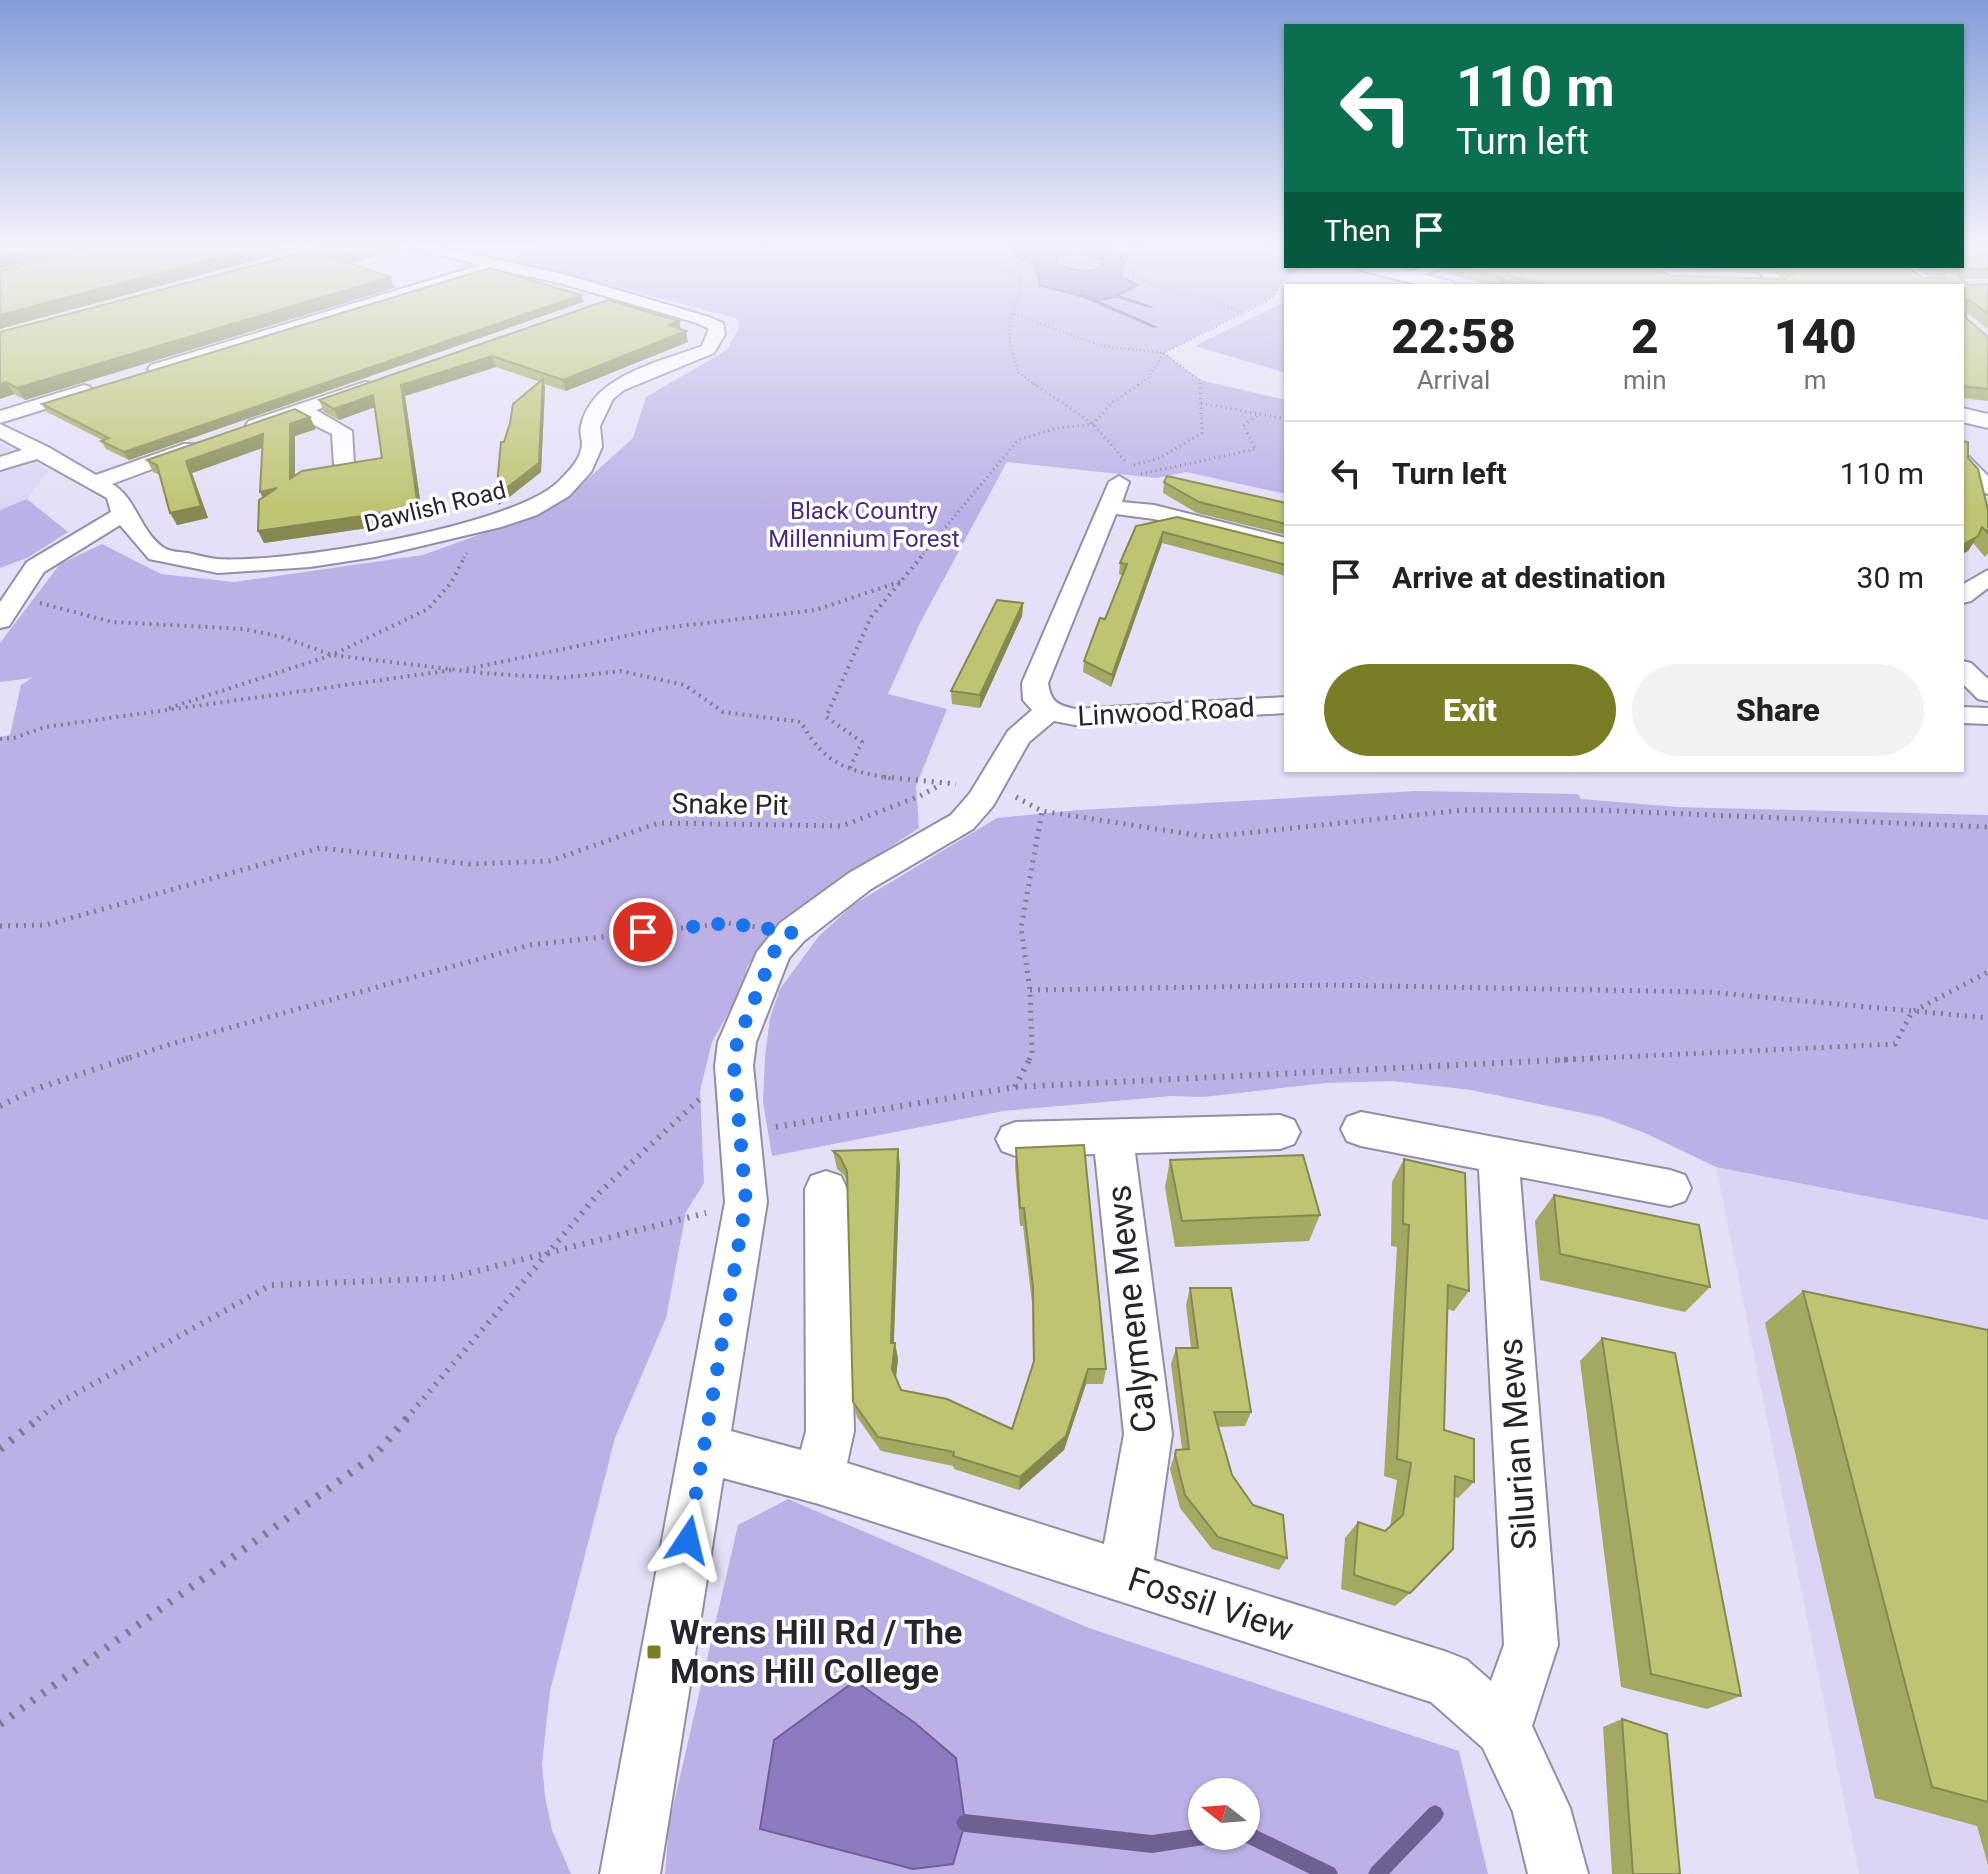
<!DOCTYPE html>
<html lang="en">
<head>
<meta charset="utf-8">
<style>
	:root { --surface:#fff; --page:#f2f2f2; --text:#222; --muted:#767676; --line:#e0e0e0; --accent:#797d26 }
	body { margin:0; font-family:Roboto,sans-serif; background:var(--page); color:var(--text); height:100vh; display:flex; flex-direction:column; font-size:30px; white-space:nowrap }
	* { box-sizing:border-box; margin:0 }
	p { font-size:26px; color:var(--muted) }
	.icon { flex:none; width:44px; height:44px; fill:none; stroke:currentColor; stroke-width:2; stroke-linecap:round; stroke-linejoin:round }
	.map { position:relative; flex:1; overflow:hidden }
	.drawer { position:absolute; left:1284px; top:284px; width:680px; height:488px; display:flex; flex-direction:column; background:var(--surface); border-radius:0px; box-shadow:0 2px 6px #0004 }
	.drawer>* { flex:none }
	.banner { position:absolute; left:1284px; top:24px; width:680px; height:244px; border-radius:0px; box-shadow:0 2px 6px #0004; background:#0b6e4f; color:#fff; overflow:hidden }
	.needle { width:52px; rotate:287deg }
	.controls { position:absolute; left:1188px; top:1778px; display:grid; gap:16px }
	.controls a { display:grid; place-items:center; width:72px; height:72px; border-radius:50%; background:var(--surface); box-shadow:0 2px 6px #0004; font-size:40px }
	.pin { position:absolute; display:grid; place-items:center; width:68px; height:68px; color:#fff; margin:-34px; border:4px solid #fff; border-radius:50%; box-shadow:0 2px 8px #0007 }
	.me { position:absolute; width:88px; margin:-44px; rotate:10deg; stroke-linejoin:round; filter:drop-shadow(0 0 6px #0008) }
	.turn { display:flex; align-items:center; gap:28px; height:168px; padding:0 40px; font-size:36px }
	.turn .icon { width:104px; height:104px; stroke-width:2.5 }
	.turn b { display:block; font-size:56px; line-height:68px }
	.then { display:flex; align-items:center; height:76px; padding:0 40px; background:#0003; gap:16px; font-size:30px }
	.eta { display:flex; justify-content:space-evenly; align-items:center; height:136px; text-align:center }
	.eta b { font-size:48px; font-weight:800; line-height:56px }
	.primary-button { display:flex; gap:16px; margin-top:auto; padding:16px 40px }
	.primary-button a { flex:1; height:92px; border-radius:48px; background:var(--accent); color:#fff; font-size:32px; font-weight:800; line-height:92px; text-align:center }
	.primary-button a+a { background:var(--page); color:var(--text) }
	ul { padding:0; list-style:none }
	li { display:flex; align-items:center; gap:24px; height:104px; padding:0 40px; border-top:2px solid var(--line) }
	li div { flex:1 }
	li b { display:block; font-size:30px }
	li em { font-style:normal }
	.map>svg:first-child { display:block }
</style>
</head>
<body>
<div class="map">
<svg width="1988" height="1874" viewBox="0 0 1988 1874">
	<rect width="100%" height="100%" fill="#e5dff7"/>
	<g fill="#dcd4f4">
		<path d="M0,443L49,470L27,499L0,510Z"/>
		<path d="M1716,1167L1988,1220V1874H1859Z"/>
	</g>
	<g fill="#bdb0e6" fill-rule="evenodd">
		<path d="M537,247H1286V266L1302,268L1281,283L1273,297L1164,353L1200,380L1286,400V494L1186,472L1157,478L1007,462L920,623L888,694L947,709L916,786L919,828L819,894L773,931L747,967L742,989L712,1042L700,1091L704,1183L686,1212L666,1318L615,1438L550,1691L542,1764L545,1796L552,1830L571,1874H0V737L10,735L21,685L32,678L0,682V643L60,564L102,544L161,574L234,582L423,555L536,514L581,485L633,438L646,397L727,350L739,327L736,318L511,260Z"/>
		<path d="M1286,301V373L1195,346Z"/>
		<path d="M27,499L68,532L27,558L0,568V510Z"/>
		<path d="M1417,791L1578,794L1581,799L1677,807L1988,815V1220L1716,1167L1645,1133L1602,1117L1471,1090L1393,1081L1326,1083L1203,1097L1172,1096L1003,1111L772,1156L763,1102L765,1057L770,1018L780,989L819,936L853,905L997,818L1079,810Z"/>
		<path d="M788,1499L1089,1628L1459,1751L1488,1874H665L669,1824L738,1525ZM1202,1792H1246V1836H1202Z"/>
	</g>
	<g fill="#8e7ac0" stroke="#6f6094" stroke-width="2" fill-rule="evenodd">
		<path d="M1011,247H1096L1129,254L1119,271L1122,277L1138,285C1129,288 1124,293 1116,296C1095,306 1061,288 1040,286L1036,264L1016,257ZM1079,253L1103,260L1102,266C1089,275 1068,270 1055,262L1061,255Z"/>
		<path d="M855,1681L915,1723L956,1758L965,1823L953,1864L913,1869L760,1829L774,1740Z"/>
	</g>
	<g fill="none" stroke-linecap="round" stroke-linejoin="round">
		<g fill="#6f6094" fill-rule="evenodd">
			<path d="M1079,294H1083L1158,327L1154,328L1079,296Z"/>
			<path d="M1114,295H1118L1154,307L1150,308L1114,297Z"/>
			<path d="M1435,1805L1441,1808L1444,1814L1441,1820L1389,1874H1368L1371,1868L1429,1808Z"/>
			<path d="M965,1814L1152,1835L1202,1828V1836H1213L1210,1842L1204,1845L1152,1853L965,1832L959,1829L956,1823L959,1817Z"/>
			<path d="M1246,1825L1335,1868L1338,1874H1310L1240,1840L1238,1836H1246Z"/>
		</g>
		<g stroke="#938ea5" stroke-width="4">
			<g id="minor">
				<path d="M275,247H297L314,256L307,260Z"/>
				<path d="M410,247H438L563,274L709,317L723,323L725,334L714,353L624,390L613,399L600,426L602,447L591,472L569,496L537,515L501,527L375,557L310,567L218,573L149,559L120,525L44,572L9,626L0,628V602L27,562L111,512L107,498L37,459L0,470V457L22,450L0,438V424L48,447L96,475L184,444H198L201,448L198,452L112,484C136,497 140,532 164,548C170,552 181,552 188,553C197,555 208,558 217,559C284,564 509,527 557,483C568,472 581,460 582,444C582,438 579,431 581,426C592,375 660,362 702,346L709,329L697,323L560,283L495,269L163,373L157,374L148,369L151,365L480,265Z"/>
				<path d="M1427,266H1438L1440,269L1404,281L1396,276Z"/>
				<path d="M1753,266H1769L1789,286H1772Z"/>
				<path d="M365,382L371,383L374,387L371,391L316,410L352,431L354,464L351,468L344,470L334,464L332,434L298,417L256,431L246,425L249,421Z"/>
				<path d="M84,385L90,387L93,391L90,395L0,423V411Z"/>
				<path d="M1962,455L1969,457L1988,476V494L1981,492L1962,473Z"/>
				<path d="M1119,476L1129,482L1122,502L1154,505L1286,538V552L1154,519L1116,514L1048,683C1051,702 1057,705 1075,709L1286,697V713L1075,725L1054,721L1029,742L993,806L973,829L871,889L804,941L789,958L756,1042L753,1066L767,1202L731,1431L801,1450L806,1431L805,1189L811,1176L826,1171L841,1176L847,1189L854,1431L847,1463L1104,1544L1124,1434L1095,1154L1016,1156L1002,1151L996,1139L1002,1127L1016,1122L1280,1115L1294,1120L1300,1132L1294,1144L1280,1149L1135,1153L1172,1434L1154,1560L1447,1652L1467,1660L1491,1681L1504,1645L1479,1169L1361,1146L1347,1141L1341,1129L1347,1117L1361,1112L1670,1170L1685,1175L1691,1188L1685,1201L1670,1206L1520,1177L1558,1645L1532,1726L1570,1808L1588,1874H1528L1513,1812L1483,1748L1431,1702L819,1504L723,1478L660,1874H600L725,1202L715,1066L718,1042L757,952L780,923L849,873L951,815L970,793L1008,731L1032,710L1023,700L1022,683L1109,482Z"/>
				<path d="M1988,570V588L1971,601L1962,603V585Z"/>
				<path d="M1962,661L1971,663L1988,679V701L1978,699L1962,683Z"/>
				<path d="M1962,707L1988,708V724L1962,723Z"/>
			</g>
		</g>
		<g stroke="#938ea5" stroke-width="4">
			<g id="major">
				<path d="M1357,266H1388L1453,282L1455,286H1423L1360,270Z"/>
				<path d="M1962,408L1988,414V428L1962,422Z"/>
			</g>
		</g>
		<g stroke="#817c8c" stroke-width="2" stroke-dasharray="1 3" stroke-linecap="butt">
			<path d="M972,247L990,263L1021,278C1021,298 1014,304 1010,321C1006,338 1014,356 1018,372L1036,385"/>
			<path d="M1132,247L1142,250V264L1132,274L1155,286L1245,312"/>
			<path d="M1280,247L1286,248"/>
			<path d="M1014,314L1102,346L1164,353L1200,380V385"/>
			<path d="M1138,385L1148,378L1164,353L1256,307L1273,297L1281,283L1314,266"/>
		</g>
		<g stroke="#817c8c" stroke-width="3" stroke-dasharray="1 4" stroke-linecap="butt">
			<path d="M1033,383L1093,424L1127,463"/>
			<path d="M1201,403L1286,419"/>
			<path d="M1134,465L1160,458L1202,433L1200,383"/>
			<path d="M1141,474L1256,449L1243,426L1257,415"/>
			<path d="M464,558L467,553"/>
			<path d="M920,558L1018,440L1057,428L1093,424L1113,402L1141,383"/>
		</g>
		<g stroke="#817c8c" stroke-width="4" stroke-dasharray="2 5" stroke-linecap="butt">
			<path d="M40,603L112,622L244,629L282,637L332,655L483,673L560,678L621,671L685,685L723,712L801,722C825,765 847,771 895,779"/>
			<path d="M467,669L664,628L816,610L902,581"/>
			<path d="M169,708L332,655L428,609L451,583L465,556"/>
			<path d="M0,739L14,738L45,727L453,670"/>
			<path d="M850,768L862,742L826,717L871,617L922,556"/>
		</g>
		<g stroke="#817c8c" stroke-width="5" stroke-dasharray="2 6" stroke-linecap="butt">
			<path d="M884,777L956,784"/>
			<path d="M1016,797L1042,811L1208,837L1464,810H1596L1988,827"/>
			<path d="M0,926L46,925L320,848L469,864L550,861L658,823L842,826L920,796L940,785"/>
			<path d="M1030,990L1328,985L1708,992L1988,1018"/>
			<path d="M122,1060L171,1044L530,945L727,923L757,927"/>
			<path d="M1029,1060L1032,1054L1030,990L1021,928L1042,811"/>
			<path d="M1558,1060L1895,1044L1912,1012L1988,972"/>
		</g>
		<g stroke="#817c8c" stroke-width="6" stroke-dasharray="2 7" stroke-linecap="butt">
			<path d="M1015,1087L1030,1058"/>
			<path d="M0,1106L33,1090L128,1058"/>
			<path d="M776,1127L1015,1087L1598,1058"/>
			<path d="M38,1419L57,1404L271,1285L449,1278L706,1213"/>
			<path d="M406,1419L599,1193L702,1097"/>
		</g>
		<g stroke="#817c8c" stroke-width="8" stroke-dasharray="3 10" stroke-linecap="butt">
			<path d="M0,1449L41,1417"/>
			<path d="M0,1724L374,1456L408,1417"/>
		</g>
		<use href="#minor" fill="#fff" fill-rule="evenodd"/>
		<use href="#major" fill="#fff" fill-rule="evenodd"/>
	</g>
	<g fill="#a3a962">
		<path d="M1988,247V279H1962L1968,285L1988,284V329L1966,312V318L1988,337V401L1962,398V286H1492L1442,272L1444,266H1658L1664,273L1671,276L1784,279L1778,274L1672,271L1667,266H1906L1923,278H1931L1913,266H1962Z"/>
		<path d="M401,249L350,263L394,288L25,400L14,394L0,399V332Z"/>
		<path d="M581,295L583,302L129,460L106,449L101,441L102,440L47,412L42,404Z"/>
		<path d="M608,300L679,321L681,330L688,342L566,391L544,384L545,387L541,472L499,505L504,442L540,382L496,367L405,396L423,520L264,543L258,531L263,498L262,448L192,473L208,518L177,525L160,475L153,472L147,460L316,429L295,436V475L382,458L375,407L339,420L324,412L319,400Z"/>
		<path d="M1962,441L1988,510V553L1985,557L1973,543L1968,551L1962,554Z"/>
		<path d="M1164,482L1286,503V535L1197,513L1163,493Z"/>
		<path d="M1177,517L1286,544V576L1162,543L1111,687L1083,672L1084,661L1105,619L1122,575L1119,574L1120,563Z"/>
		<path d="M1023,603L1022,616L980,708L952,704L951,691Z"/>
		<path d="M1016,1148L1106,1369L1103,1384H1086L1064,1450L1019,1490L954,1469L953,1466L881,1451L857,1417L853,1402L847,1182L844,1175L837,1169L833,1151L898,1149L900,1167L894,1343H895L898,1359L896,1377L901,1390L1012,1429L1033,1365L1032,1303L1023,1226H1020L1015,1166Z"/>
		<path d="M1404,1159L1469,1291L1454,1311L1447,1309L1444,1430L1474,1482L1458,1498L1454,1497L1410,1593L1395,1606L1341,1589L1345,1538L1358,1522L1385,1531L1390,1527L1397,1480L1384,1476L1397,1247L1391,1246L1392,1182Z"/>
		<path d="M1170,1160L1320,1215L1309,1241L1175,1247L1165,1187Z"/>
		<path d="M1554,1195L1710,1287L1685,1312L1540,1280L1535,1221Z"/>
		<path d="M1190,1288L1251,1412L1245,1426L1218,1427L1232,1475L1287,1558L1279,1570L1212,1549L1180,1508L1170,1469L1176,1450L1182,1449L1171,1364L1176,1348H1191L1186,1305Z"/>
		<path d="M1803,1291L1988,1330V1865L1977,1826L1875,1798L1765,1323Z"/>
		<path d="M1602,1338L1741,1696L1707,1709L1621,1687L1580,1361Z"/>
		<path d="M1622,1719L1680,1874H1612L1603,1727Z"/>
	</g>
	<g fill="#858950">
		<path d="M38,247H87L0,269V257Z"/>
		<path d="M258,247H279L282,253L0,329V315Z"/>
		<path d="M364,247H401V249L335,267L331,257Z"/>
		<path d="M1968,269L1962,279L1958,275Z"/>
		<path d="M1507,275L1504,286H1499L1502,278Z"/>
		<path d="M390,277L394,288L25,400L17,388Z"/>
		<path d="M581,295L583,302L129,460L124,452Z"/>
		<path d="M679,321L681,331L668,325Z"/>
		<path d="M686,331L688,342L566,391L563,380Z"/>
		<path d="M492,356L496,367L405,396L423,520L264,543L258,531L418,508L401,385Z"/>
		<path d="M543,379L545,387L541,472L499,505L496,496Z"/>
		<path d="M6,382L14,394L0,399V384Z"/>
		<path d="M373,395L378,406L339,420L334,409Z"/>
		<path d="M310,417L316,429L295,436V492L290,479V424Z"/>
		<path d="M263,434L268,446L192,473L208,518L177,525L170,513L186,461Z"/>
		<path d="M277,488L266,504L260,492Z"/>
		<path d="M1163,532L1162,543L1111,687L1112,675Z"/>
		<path d="M1978,536L1968,551L1962,554V545Z"/>
		<path d="M1023,603L1022,616L980,708V695Z"/>
		<path d="M898,1149L900,1167L893,1359L891,1343Z"/>
		<path d="M895,1343L898,1359L895,1385L892,1369Z"/>
		<path d="M1088,1369L1086,1384L1064,1450L1019,1490L1020,1477Z"/>
	</g>
	<g fill="#bec472" stroke="#858950" stroke-width="2">
		<path d="M0,247H38L0,257Z"/>
		<path d="M92,247H258L0,315V271Z"/>
		<path d="M324,247H364L331,257L390,277L17,388L6,382L0,384V332Z"/>
		<path d="M1962,247H1988V269H1968L1958,275L1968,285L1988,284V314L1970,300H1966V318L1988,337V389L1962,386V286H1551L1507,275L1502,278L1459,266H1658L1664,273L1671,276L1785,279L1794,273L1785,266H1906L1923,278H1946L1945,273L1934,266H1962Z"/>
		<path d="M490,268L581,295L124,452L101,441L109,438L42,404Z"/>
		<path d="M608,300L679,321L668,325L686,331L563,380L492,356L401,385L418,508L258,531L259,500L277,488L260,492L263,434L186,461L201,506L170,513L157,465L147,460L295,409L310,417L290,424V479L302,471L382,458L373,395L334,409L319,400Z"/>
		<path d="M543,379L539,463L496,496L501,442H504L510,423L513,404Z"/>
		<path d="M1962,441L1968,442V458L1978,469L1988,510V533L1982,527L1978,536L1962,545Z"/>
		<path d="M1167,476L1286,503V524L1199,502L1164,482Z"/>
		<path d="M1177,517L1286,544V565L1163,532L1112,675L1084,661L1100,618L1105,619L1127,564L1120,563L1136,526Z"/>
		<path d="M997,600L1023,603L980,695L951,691Z"/>
		<path d="M1084,1145L1106,1369H1088L1066,1436L1020,1477L953,1456L954,1452L878,1437L853,1402L847,1171L840,1157L833,1151L898,1149L891,1343H895L892,1369L901,1390L947,1399L1012,1429L1034,1361L1033,1287L1024,1208H1020L1016,1148Z"/>
		<path d="M1303,1155L1320,1215L1182,1221L1170,1160Z"/>
		<path d="M1404,1159L1465,1173L1469,1291L1448,1285L1444,1430L1474,1439V1482L1455,1476L1453,1549L1410,1593L1354,1575L1358,1522L1385,1531L1403,1515L1411,1463L1397,1459L1409,1225L1403,1224Z"/>
		<path d="M1554,1195L1699,1225L1710,1287L1560,1254Z"/>
		<path d="M1190,1288H1231L1251,1412H1214L1232,1475L1253,1505L1283,1515L1287,1558L1218,1537L1185,1495L1175,1455L1176,1450L1189,1449L1176,1348H1198Z"/>
		<path d="M1803,1291L1988,1330V1802L1932,1787Z"/>
		<path d="M1602,1338L1675,1353L1741,1696L1651,1674Z"/>
		<path d="M1622,1719L1667,1734L1680,1874H1633Z"/>
	</g>
	<linearGradient id="sky" x2="0" y2="1"><stop stop-color="#849dd8"/><stop offset="0.48" stop-color="#f3f1fb"/><stop offset="1" stop-color="#f3f1fb" stop-opacity="0"/></linearGradient>
	<rect width="1988" height="510" fill="url(#sky)"/>
	<g fill="none" stroke-linecap="round" stroke-linejoin="round">
		<path stroke="#1a73e8" stroke-width="14" stroke-dasharray="0 25.2" d="M643,932L727,923L792,932L774,952L737,1042L734,1066L746,1202L688,1540"/>
	</g>
	<rect fill="#797d26" stroke="#fff" stroke-width="3" x="646" y="1644" width="16" height="16" rx="4"/>
	<g text-anchor="middle" stroke-width="7" stroke-linejoin="round" paint-order="stroke">
		<g font-size="24" fill="#27242d" stroke="#fff">
			<text transform="translate(435 507) rotate(-14)" y="8">Dawlish Road</text>
		</g>
		<g font-size="24" fill="#4a2b7f" stroke="#fff">
			<text x="864" y="519">Black Country<tspan x="864" dy="28">Millennium Forest</tspan></text>
		</g>
		<g font-size="28" fill="#27242d" stroke="#fff">
			<text transform="translate(1166 711) rotate(-3)" y="10">Linwood Road</text>
			<text transform="translate(730 804) rotate(1)" y="10">Snake Pit</text>
		</g>
		<g font-size="34" fill="#27242d" stroke="#fff">
			<text transform="translate(1131 1309) rotate(-96)" y="12">Calymene Mews</text>
			<text transform="translate(1517 1444) rotate(-94)" y="12">Silurian Mews</text>
			<text transform="translate(1211 1604) rotate(18)" y="12">Fossil View</text>
		</g>
		<g font-size="34" font-weight="bold" fill="#27242d" stroke="#fff" text-anchor="start">
			<text x="670" y="1644">Wrens Hill Rd / The<tspan x="670" dy="39">Mons Hill College</tspan></text>
		</g>
	</g>
</svg>
<div class="controls">
<a><svg class="needle" viewBox="-14 -14 28 28"><path d="M0-13l5 13h-10z" fill="#e53935"/><path d="M0 13l5-13h-10z" fill="#767676"/></svg></a>
</div>
<div class="pin" style="left:643px;top:932px;background:#d93025"><svg class="icon" aria-label="arrive" viewBox="0 0 24 24"><path d="M6 21V4h12l-3 4 3 4H6"/></svg></div>
<svg class="me" style="left:688px;top:1540px" viewBox="-20 -20 40 40"><path d="M0-17L14 15 0 8-14 15z" fill="#1a73e8" stroke="#fff" stroke-width="4"/></svg>
<div class="banner">
<div class="turn"><svg class="icon" aria-label="left" viewBox="0 0 24 24"><path d="M17 20v-9H6M10 6l-5 5 5 5"/></svg><div><b>110 m</b>Turn left</div></div>
<div class="then">Then<svg class="icon" aria-label="arrive" viewBox="0 0 24 24"><path d="M6 21V4h12l-3 4 3 4H6"/></svg></div>
</div>
<section class="drawer">
<div class="eta">
<div><b>22:58</b><p>Arrival</p></div>
<div><b>2</b><p>min</p></div>
<div><b>140</b><p>m</p></div>
</div>
<ul>
<li><svg class="icon" aria-label="left" viewBox="0 0 24 24"><path d="M17 20v-9H6M10 6l-5 5 5 5"/></svg><div><b>Turn left</b></div><em>110 m</em></li>
<li><svg class="icon" aria-label="arrive" viewBox="0 0 24 24"><path d="M6 21V4h12l-3 4 3 4H6"/></svg><div><b>Arrive at destination</b></div><em>30 m</em></li>
</ul>
<div class="primary-button"><a>Exit</a><a>Share</a></div>
</section>
</div>
</body>
</html>
